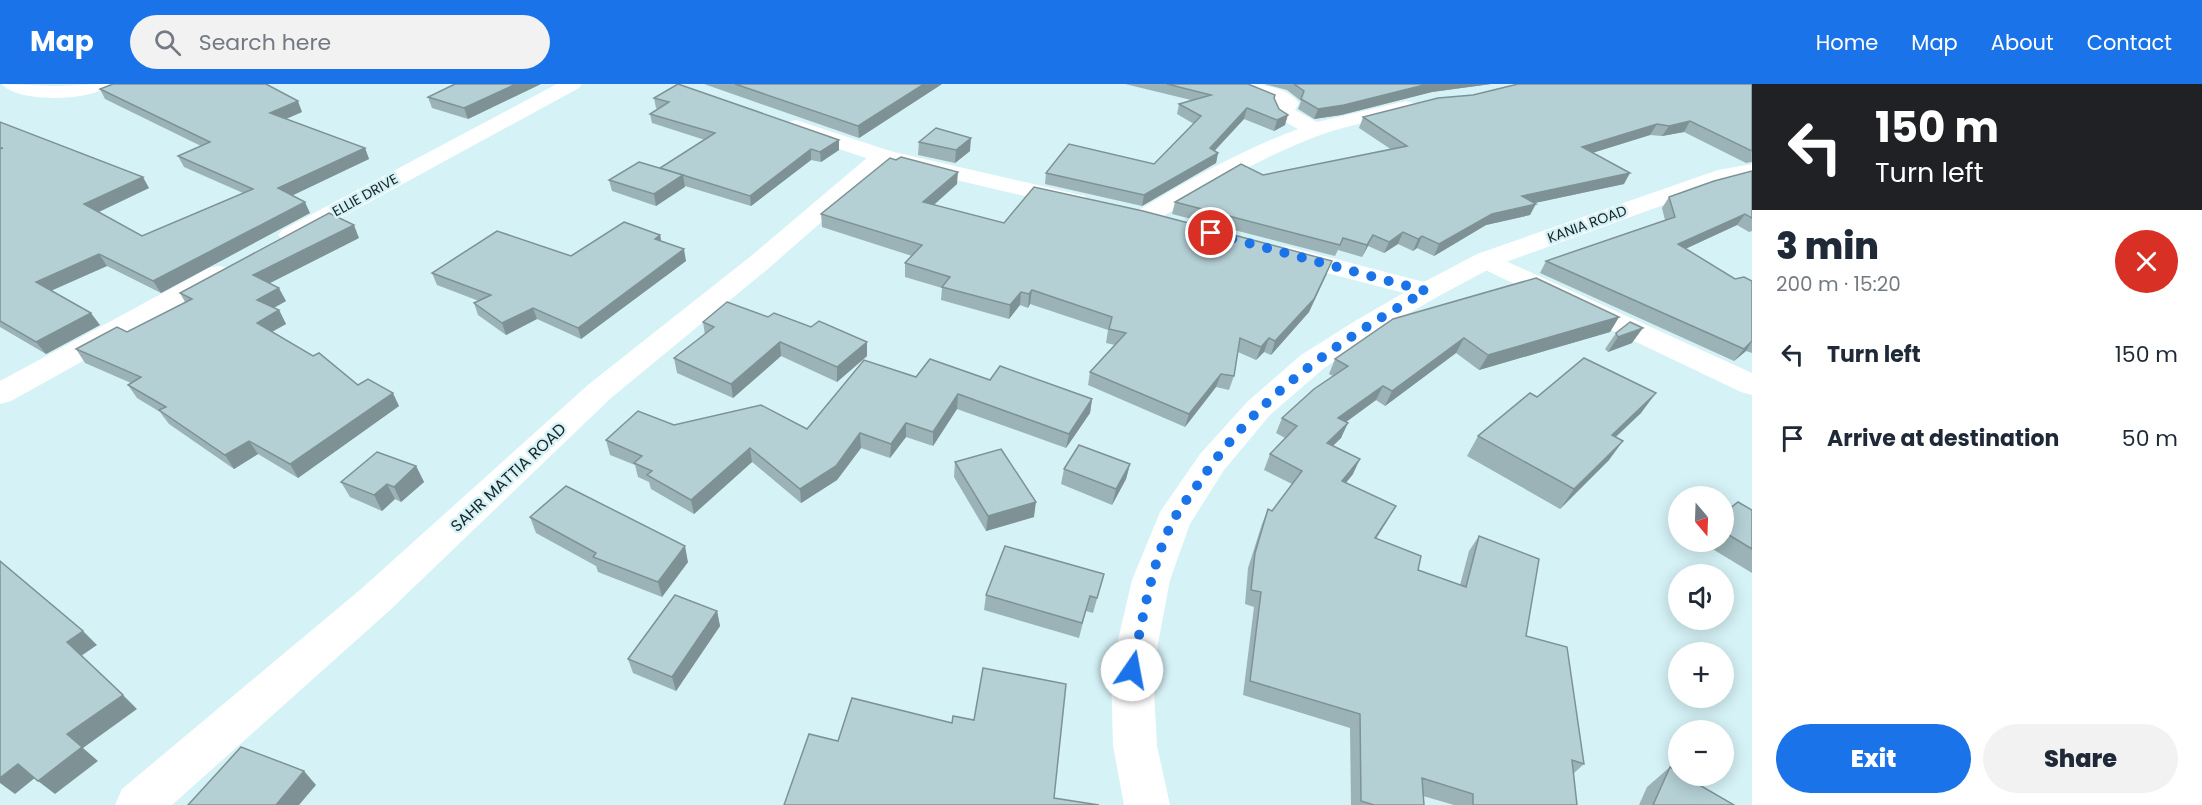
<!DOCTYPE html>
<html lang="en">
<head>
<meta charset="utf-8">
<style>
	:root { --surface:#fff; --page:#f2f2f3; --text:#1f2937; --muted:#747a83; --accent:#1a73e8 }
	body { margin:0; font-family:Poppins,sans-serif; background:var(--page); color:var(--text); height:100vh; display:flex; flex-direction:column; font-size:22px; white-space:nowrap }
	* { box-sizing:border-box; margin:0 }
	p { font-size:20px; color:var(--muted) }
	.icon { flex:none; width:33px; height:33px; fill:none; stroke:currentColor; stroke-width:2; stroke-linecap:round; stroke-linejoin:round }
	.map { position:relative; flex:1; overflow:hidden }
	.panel { display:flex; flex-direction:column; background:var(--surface); width:450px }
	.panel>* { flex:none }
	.hud { background:#202124; color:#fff; overflow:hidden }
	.needle { width:39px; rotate:161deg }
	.fabs { position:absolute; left:1668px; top:402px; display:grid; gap:12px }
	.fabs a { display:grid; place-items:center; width:66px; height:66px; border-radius:50%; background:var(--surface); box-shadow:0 3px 15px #0003; font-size:30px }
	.pin { position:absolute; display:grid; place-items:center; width:51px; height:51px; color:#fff; margin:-26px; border:3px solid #fff; border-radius:50%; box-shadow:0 2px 6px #0007 }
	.me { position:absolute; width:66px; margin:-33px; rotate:12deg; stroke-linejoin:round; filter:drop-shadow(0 0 4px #0008) }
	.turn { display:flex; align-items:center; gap:21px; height:126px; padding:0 24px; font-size:27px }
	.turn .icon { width:78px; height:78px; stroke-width:2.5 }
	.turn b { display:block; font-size:42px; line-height:51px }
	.round { display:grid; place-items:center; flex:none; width:63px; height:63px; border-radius:32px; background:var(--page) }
	.headline { display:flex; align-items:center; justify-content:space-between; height:102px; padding:0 24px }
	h1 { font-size:36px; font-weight:800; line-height:45px }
	.primary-button { display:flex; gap:12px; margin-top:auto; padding:12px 24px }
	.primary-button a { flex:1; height:69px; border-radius:36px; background:var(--accent); color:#fff; font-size:24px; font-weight:800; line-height:69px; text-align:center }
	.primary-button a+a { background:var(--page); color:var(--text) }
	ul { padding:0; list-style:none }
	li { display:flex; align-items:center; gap:18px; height:84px; padding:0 24px }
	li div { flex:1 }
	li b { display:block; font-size:22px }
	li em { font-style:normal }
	header { display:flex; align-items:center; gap:36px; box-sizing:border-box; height:84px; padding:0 30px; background:var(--accent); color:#fff }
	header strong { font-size:28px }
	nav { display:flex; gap:33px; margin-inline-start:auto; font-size:21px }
	.search { width:420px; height:54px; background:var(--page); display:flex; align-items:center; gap:15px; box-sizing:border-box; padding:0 21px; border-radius:33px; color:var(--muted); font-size:22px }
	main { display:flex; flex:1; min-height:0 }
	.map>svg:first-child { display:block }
</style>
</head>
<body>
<header>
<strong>Map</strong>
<div class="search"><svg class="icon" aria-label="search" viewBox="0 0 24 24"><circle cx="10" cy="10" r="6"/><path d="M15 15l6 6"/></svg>Search here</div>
<nav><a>Home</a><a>Map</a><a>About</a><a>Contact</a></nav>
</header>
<main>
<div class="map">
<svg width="1752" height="721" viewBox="0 0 1752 721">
	<rect width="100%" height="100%" fill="#d5f2f7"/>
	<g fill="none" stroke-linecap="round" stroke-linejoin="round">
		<g fill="#fff" fill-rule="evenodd">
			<path d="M2,0L55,2L109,0C96,18 15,19 2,0Z"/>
			<path d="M557,0H582L579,4L300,156L291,159L282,156L278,151L282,146Z"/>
			<path d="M1232,0C1254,0 1285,0 1299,19L1295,26L1317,38L1406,17L1413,19L1417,23L1413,27C1386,34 1359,39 1332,47C1269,68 1212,103 1155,137L1146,139L1137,137L1134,132L1137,127C1189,96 1241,66 1298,45L1278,34L1273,23L1276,20C1265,14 1237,7 1232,0Z"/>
			<path d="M883,65L891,67L894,72L891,77L769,184L611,314L389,527L172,721H115L122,705L361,505L589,300L751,172L875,67Z"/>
			<path d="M1486,168L1752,289V311L1741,308L1477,182L1473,176L1477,170Z"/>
			<path d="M219,182L229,184L232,190L229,196L11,317L0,320V297L209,184Z"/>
			<path d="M1427,199L1437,201L1441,207L1437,213L1375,249L1323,285L1270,331L1224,386L1190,440L1170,496L1153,586L1157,662L1170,721H1124L1113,662L1111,586L1132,496L1160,428L1200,370L1248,317L1301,271L1355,237L1417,201Z"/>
		</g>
		<g fill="#fff" fill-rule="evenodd">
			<path d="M796,36L890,67L1085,112L1088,117L1085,122L1076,124L875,77L788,48L785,43L788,38Z"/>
			<path d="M1752,80V94L1730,97L1495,182L1437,213L1427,215L1277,176L1273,170L1277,164L1286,162L1424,198L1477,170L1718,86Z"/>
		</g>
	</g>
	<g fill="#9bb3b7">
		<path d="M455,0H541L468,35L432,24L428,13Z"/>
		<path d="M704,0H942L859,54Z"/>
		<path d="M1125,0H1248L1274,14L1285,41L1274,47L1244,35L1214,67L1218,69L1216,79L1142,122L1045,100L1046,89L1154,80L1194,40L1177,30L1179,20L1191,16Z"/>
		<path d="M1264,0H1491L1432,8L1341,31L1314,35L1298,25L1301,17L1287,6Z"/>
		<path d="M1752,0V78L1746,79L1684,48L1662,52L1650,51L1592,69L1624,100L1535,119L1530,131L1486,141L1434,172L1417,164L1413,167L1398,160L1384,169L1368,162L1362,173L1338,166L1335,172L1172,130L1175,118L1263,91L1392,66L1359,44L1363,33Z"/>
		<path d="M100,5L302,28L286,35L365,64L369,75L292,111L310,129L161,209L107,182L51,206L100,241L46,270L0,243V38L149,104L99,128L142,152L243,109L184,83L178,72L201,62L105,15Z"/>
		<path d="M654,14L839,66L821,78L811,76L751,122L685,102L656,122L612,107L609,96L660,84L705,56L652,39L650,30L658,25L656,24Z"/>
		<path d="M919,58L970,67L955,79L918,71Z"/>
		<path d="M1752,87V147L1749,148L1737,141L1685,165L1735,195L1752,197V269L1746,267L1734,277L1540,189L1546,177L1665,136L1662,124L1669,113Z"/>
		<path d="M957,100L934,121L1004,139L1327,190L1309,228L1271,271L1264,268L1256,276L1238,268L1234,292L1229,306L1216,303L1185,343L1088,301L1090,288L1115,261L1106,259L1108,246L1030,220L1028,224L1020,221L1009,235L941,216L942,204L905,193V179L912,172L822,143L821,130Z"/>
		<path d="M660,151L661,157L686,177L581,255L537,235L506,251L478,231L474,219L479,217L437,201L432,189L571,172Z"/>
		<path d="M359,154L270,199L286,217L274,224L279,226L286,240L272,248L358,301L399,322L298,394L258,370L234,385L169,340L160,328L137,314L128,301L131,299L85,279L76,265L127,248L185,218L180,209Z"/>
		<path d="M768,233L811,243L867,258V272L837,298L781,272L733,314L677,289L674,274L705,251L703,238Z"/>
		<path d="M1619,233L1610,248L1479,286L1456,269L1385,322L1376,316L1346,338L1341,354L1333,362L1353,390L1346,399L1387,437L1376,455L1418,486L1460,501L1469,467L1479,452L1526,552L1584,680L1573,690L1577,721H1454L1423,712L1424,721H1351L1350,644L1243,611L1254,523L1245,520L1248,484L1262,440L1268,425L1272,427L1292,400L1264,386L1270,370L1285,354L1276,349L1282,334L1333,292L1329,290L1335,275L1393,235Z"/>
		<path d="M1616,249L1632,259L1608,268L1605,265Z"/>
		<path d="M916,293L990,296L1092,315L1090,329L1066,364L957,325L933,362L906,353L890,374L861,364L837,396L801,419L752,378L694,430L651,405L649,398L638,393L635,381L610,371L606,356L674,341L807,345Z"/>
		<path d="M1537,313L1641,329L1616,353L1609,376L1560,425L1467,372L1478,352Z"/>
		<path d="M955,378L1034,433L986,447L954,393Z"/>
		<path d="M1130,380L1126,395L1112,421L1061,400L1064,385Z"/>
		<path d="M416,382L424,398L401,418L395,415L382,427L350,413L341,398Z"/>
		<path d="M1752,426V489L1701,458H1724V429Z"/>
		<path d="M530,433L688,478L662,513L598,488L596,482L536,449Z"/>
		<path d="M1104,490L1093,529L1086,527L1079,554L984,526L986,511Z"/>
		<path d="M717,527L720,542L676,607L633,589L628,575Z"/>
		<path d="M1670,683L1734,721H1639L1647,703Z"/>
	</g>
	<g fill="#7e9295">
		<path d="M516,0H541L468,35L464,24Z"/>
		<path d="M924,0H942L859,54L858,42Z"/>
		<path d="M1428,0H1491L1432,8L1341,31L1314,35L1318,25Z"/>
		<path d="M298,17L302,28L274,40L270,29Z"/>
		<path d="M1247,24L1244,35L1207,75L1210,64Z"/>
		<path d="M1288,31L1285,41L1274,47L1277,36Z"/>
		<path d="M1690,37L1684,48L1662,52L1669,42Z"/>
		<path d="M1657,40L1650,51L1576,74L1582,63Z"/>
		<path d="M971,54L970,67L955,79L956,66Z"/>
		<path d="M839,56V66L821,78L820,68Z"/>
		<path d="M365,64L369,75L283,116L278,104Z"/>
		<path d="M811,65V76L751,122L750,112Z"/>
		<path d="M1218,69L1216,79L1142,122L1144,111Z"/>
		<path d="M958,88L957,100L922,131L923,118Z"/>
		<path d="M1630,89L1624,100L1516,123L1522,112Z"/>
		<path d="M683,91L685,103L656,122L654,110Z"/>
		<path d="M143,93L149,104L92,131L84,120Z"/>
		<path d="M305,118L310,129L161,209L153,197Z"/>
		<path d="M1536,120L1530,131L1486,141L1434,172L1439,160L1492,130Z"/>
		<path d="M1745,130L1737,141L1670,172L1678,160Z"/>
		<path d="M354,141L359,154L260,204L253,191Z"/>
		<path d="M1403,148L1398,160L1384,169L1389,158Z"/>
		<path d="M660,151L662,162L655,155Z"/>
		<path d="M1373,151L1368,162L1362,173L1367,161Z"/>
		<path d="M1422,152L1417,164L1413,167L1418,155Z"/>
		<path d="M684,165L686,177L581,255L578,244Z"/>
		<path d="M99,170L107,182L44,210L36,198Z"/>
		<path d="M1332,177L1309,228L1271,271L1275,257Z"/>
		<path d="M279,204L286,217L264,229L257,216Z"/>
		<path d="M1032,206L1030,220L1028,224L1029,210Z"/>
		<path d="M1021,208L1020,221L1009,235L1010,221Z"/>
		<path d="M533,224L537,235L506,251L502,239Z"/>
		<path d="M279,226L286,240L264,252L257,239Z"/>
		<path d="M91,229L100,241L46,270L36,258Z"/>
		<path d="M1619,233L1610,248L1479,286L1488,271Z"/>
		<path d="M1643,244L1632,259L1608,268L1618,253Z"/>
		<path d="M1269,254L1264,268L1256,276L1261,263Z"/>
		<path d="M1464,254L1456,269L1385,322L1392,307Z"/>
		<path d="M1752,257L1746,267L1734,277L1744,265Z"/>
		<path d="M780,258L781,272L733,314L731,300Z"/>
		<path d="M867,258V272L837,298V283Z"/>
		<path d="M1221,290L1216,303L1185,343L1189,330Z"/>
		<path d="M1383,302L1376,316L1331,349L1338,334Z"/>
		<path d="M393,309L399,322L298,394L290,380Z"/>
		<path d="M1656,309L1641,329L1597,370L1612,351Z"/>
		<path d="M958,310L957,325L933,362V348Z"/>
		<path d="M1092,315L1090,329L1066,364L1069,350Z"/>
		<path d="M906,339V353L890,374L891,360Z"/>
		<path d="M1348,339L1341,354L1320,374L1327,359Z"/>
		<path d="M860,349L861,364L837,396L801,419L800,405Z"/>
		<path d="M249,357L258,370L234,385L225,371Z"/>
		<path d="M1623,357L1609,376L1560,425L1574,405Z"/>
		<path d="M750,364L752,378L694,430L691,416Z"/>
		<path d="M1360,375L1353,390L1335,412L1342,397Z"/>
		<path d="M1130,380L1126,395L1112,421L1116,405Z"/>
		<path d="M416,382L424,398L401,418L394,403Z"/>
		<path d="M387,400L395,415L382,427L374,411Z"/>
		<path d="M1036,418L1034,433L986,447L988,432Z"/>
		<path d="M1396,422L1387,437L1366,469L1375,454Z"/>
		<path d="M685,462L688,478L662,513L658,498Z"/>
		<path d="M717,527L720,542L676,607L672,593Z"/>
		<path d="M83,547L97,561L81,572L67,558Z"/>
		<path d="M123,611L137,625L83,664L98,677L55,710L38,697L67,650Z"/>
		<path d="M18,680L36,693L15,710L0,699V694Z"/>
		<path d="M304,687L316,701L299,721H276Z"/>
	</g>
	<g fill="#b4d0d5" stroke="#7e9295" stroke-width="1.5">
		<path d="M113,0H266L298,17L270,29L365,64L278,104L305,118L153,197L99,170L36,198L91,229L36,258L0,237V65L3,64H0V38L143,93L84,120L142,152L253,105L178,72L210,58L100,5Z"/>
		<path d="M455,0H516L464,24L428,13Z"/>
		<path d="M678,0L839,56L820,68L811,65L750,112L660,84L715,49L650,30L669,18L654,14Z"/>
		<path d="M735,0H924L858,42Z"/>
		<path d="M1167,0H1248L1275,11L1274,14L1279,25L1288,31L1277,36L1247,24L1210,64L1218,69L1144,111L1046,89L1069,60L1154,80L1201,32L1179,20L1211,11Z"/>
		<path d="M1294,0H1428L1344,21L1318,25L1301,15L1304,7Z"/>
		<path d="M1518,0H1752V67L1690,37L1669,42L1657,40L1582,63L1630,89L1522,112L1536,120L1492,130L1439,160L1422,152L1418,155L1403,148L1389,158L1373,151L1367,161L1343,154L1340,161L1175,118L1241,80L1263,91L1407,62L1363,33L1438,14L1473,11Z"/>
		<path d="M936,44L971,54L956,66L919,58Z"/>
		<path d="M901,73L958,88L923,118L1004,139L1034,103L1143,127L1332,177L1314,215L1275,257L1269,254L1261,263L1240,254L1234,292L1221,290L1189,330L1090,288L1126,249L1109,245L1112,233L1032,206L1029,210L1021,208L1010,221L942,203L950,193L905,179L922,161L821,130L890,74L896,76Z"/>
		<path d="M639,78L683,91L654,110L609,96Z"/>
		<path d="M1752,87V134L1745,130L1678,160L1735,195L1744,193L1752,197V257L1744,265L1546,177L1675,133L1669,113L1714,97Z"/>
		<path d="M329,129L354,141L253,191L279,204L257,216L279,226L257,239L313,272L319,269L358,301L368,295L393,309L290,380L249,357L225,371L159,326L166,323L128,301L141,293L76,265L117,243L127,248L192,215L180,209Z"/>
		<path d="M624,138L660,151L655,155L684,165L578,244L533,224L502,239L474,219L491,211L432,189L497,147L571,172Z"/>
		<path d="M1536,194L1619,233L1488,271L1464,254L1392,307L1383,302L1338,334L1348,339L1327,359L1360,375L1342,397L1396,422L1375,454L1421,472L1418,486L1466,503L1479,452L1539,475L1526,552L1567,563L1584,680L1572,676L1577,721H1473V710L1422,694L1424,721H1374L1361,717L1360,630L1250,597L1261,508L1251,506L1255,469L1268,425L1272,427L1302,387L1270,370L1297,342L1282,334L1314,305L1348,282L1335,275L1393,235Z"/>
		<path d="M727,218L768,233L774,229L811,243L819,237L867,258L837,283L780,258L731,300L674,274L714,243L703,238Z"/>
		<path d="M1630,238L1643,244L1618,253L1616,249Z"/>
		<path d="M1584,274L1656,309L1612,351L1623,357L1574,405L1478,352L1530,309L1537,313Z"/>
		<path d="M930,275L990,296L1000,282L1092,315L1069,350L958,310L933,348L906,339L891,360L860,349L836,382L800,405L750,364L691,416L647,391L652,387L634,379L642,372L606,356L638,327L674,341L761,321L807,345L864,276L916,293Z"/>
		<path d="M1079,361L1130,380L1116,405L1064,385Z"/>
		<path d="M1001,365L1036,418L988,432L955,378Z"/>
		<path d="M377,368L416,382L394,403L387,400L374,411L341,398Z"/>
		<path d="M566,402L685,462L658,498L593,473L596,469L530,433Z"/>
		<path d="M1738,418L1752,426V465L1724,448V429Z"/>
		<path d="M1005,462L1104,490L1097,514L1090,512L1082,539L986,511Z"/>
		<path d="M0,477L83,547L67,558L123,611L67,650L82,663L38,697L18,680L0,694Z"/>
		<path d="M675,511L717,527L672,593L628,575Z"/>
		<path d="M983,584L1066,600L1054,714L1099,721H784L809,650L838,657L852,614L952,639L953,632L974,636Z"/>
		<path d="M241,663L304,687L276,721H188Z"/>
		<path d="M1670,683L1678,688V692H1684L1734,721H1653Z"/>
	</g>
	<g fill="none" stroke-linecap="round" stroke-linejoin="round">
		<path stroke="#1a73e8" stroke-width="10" stroke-dasharray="0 18" d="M1132,586C1142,539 1151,479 1173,437C1179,425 1188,414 1196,403C1257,311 1333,261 1426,207L1211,149"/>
	</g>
	<g text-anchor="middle" stroke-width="5" stroke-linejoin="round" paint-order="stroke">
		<g font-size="14" fill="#192426" stroke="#d5f2f7">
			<text transform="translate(365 111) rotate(-29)" y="5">ELLIE DRIVE</text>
			<text transform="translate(1587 140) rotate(-20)" y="5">KANIA ROAD</text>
		</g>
		<g font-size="16" fill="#192426" stroke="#d5f2f7">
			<text transform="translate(508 393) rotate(-43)" y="6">SAHR MATTIA ROAD</text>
		</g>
	</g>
</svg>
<div class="fabs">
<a><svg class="needle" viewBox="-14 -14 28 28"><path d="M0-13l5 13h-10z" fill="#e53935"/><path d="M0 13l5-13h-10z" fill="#747a83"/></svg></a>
<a><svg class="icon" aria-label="sound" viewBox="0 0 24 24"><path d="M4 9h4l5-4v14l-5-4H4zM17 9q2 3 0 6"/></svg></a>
<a>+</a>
<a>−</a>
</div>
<div class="pin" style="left:1211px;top:149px;background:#d93025"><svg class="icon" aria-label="arrive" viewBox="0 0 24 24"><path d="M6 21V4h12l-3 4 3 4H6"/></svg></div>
<svg class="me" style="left:1132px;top:586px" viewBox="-20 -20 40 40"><circle r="19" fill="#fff"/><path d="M0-13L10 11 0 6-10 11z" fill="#1a73e8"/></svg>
</div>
<section class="panel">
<div class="hud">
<div class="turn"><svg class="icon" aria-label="left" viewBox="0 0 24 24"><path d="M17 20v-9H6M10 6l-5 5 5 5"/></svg><div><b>150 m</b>Turn left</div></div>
</div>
<div class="headline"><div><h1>3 min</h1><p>200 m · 15:20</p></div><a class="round" style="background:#d93025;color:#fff"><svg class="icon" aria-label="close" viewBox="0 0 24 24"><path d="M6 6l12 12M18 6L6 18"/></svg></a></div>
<ul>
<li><svg class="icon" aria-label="left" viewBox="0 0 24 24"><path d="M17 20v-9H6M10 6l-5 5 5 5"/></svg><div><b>Turn left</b></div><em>150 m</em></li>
<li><svg class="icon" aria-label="arrive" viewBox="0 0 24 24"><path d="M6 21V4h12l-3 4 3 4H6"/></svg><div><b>Arrive at destination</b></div><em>50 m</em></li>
</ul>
<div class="primary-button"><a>Exit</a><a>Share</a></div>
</section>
</main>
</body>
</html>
